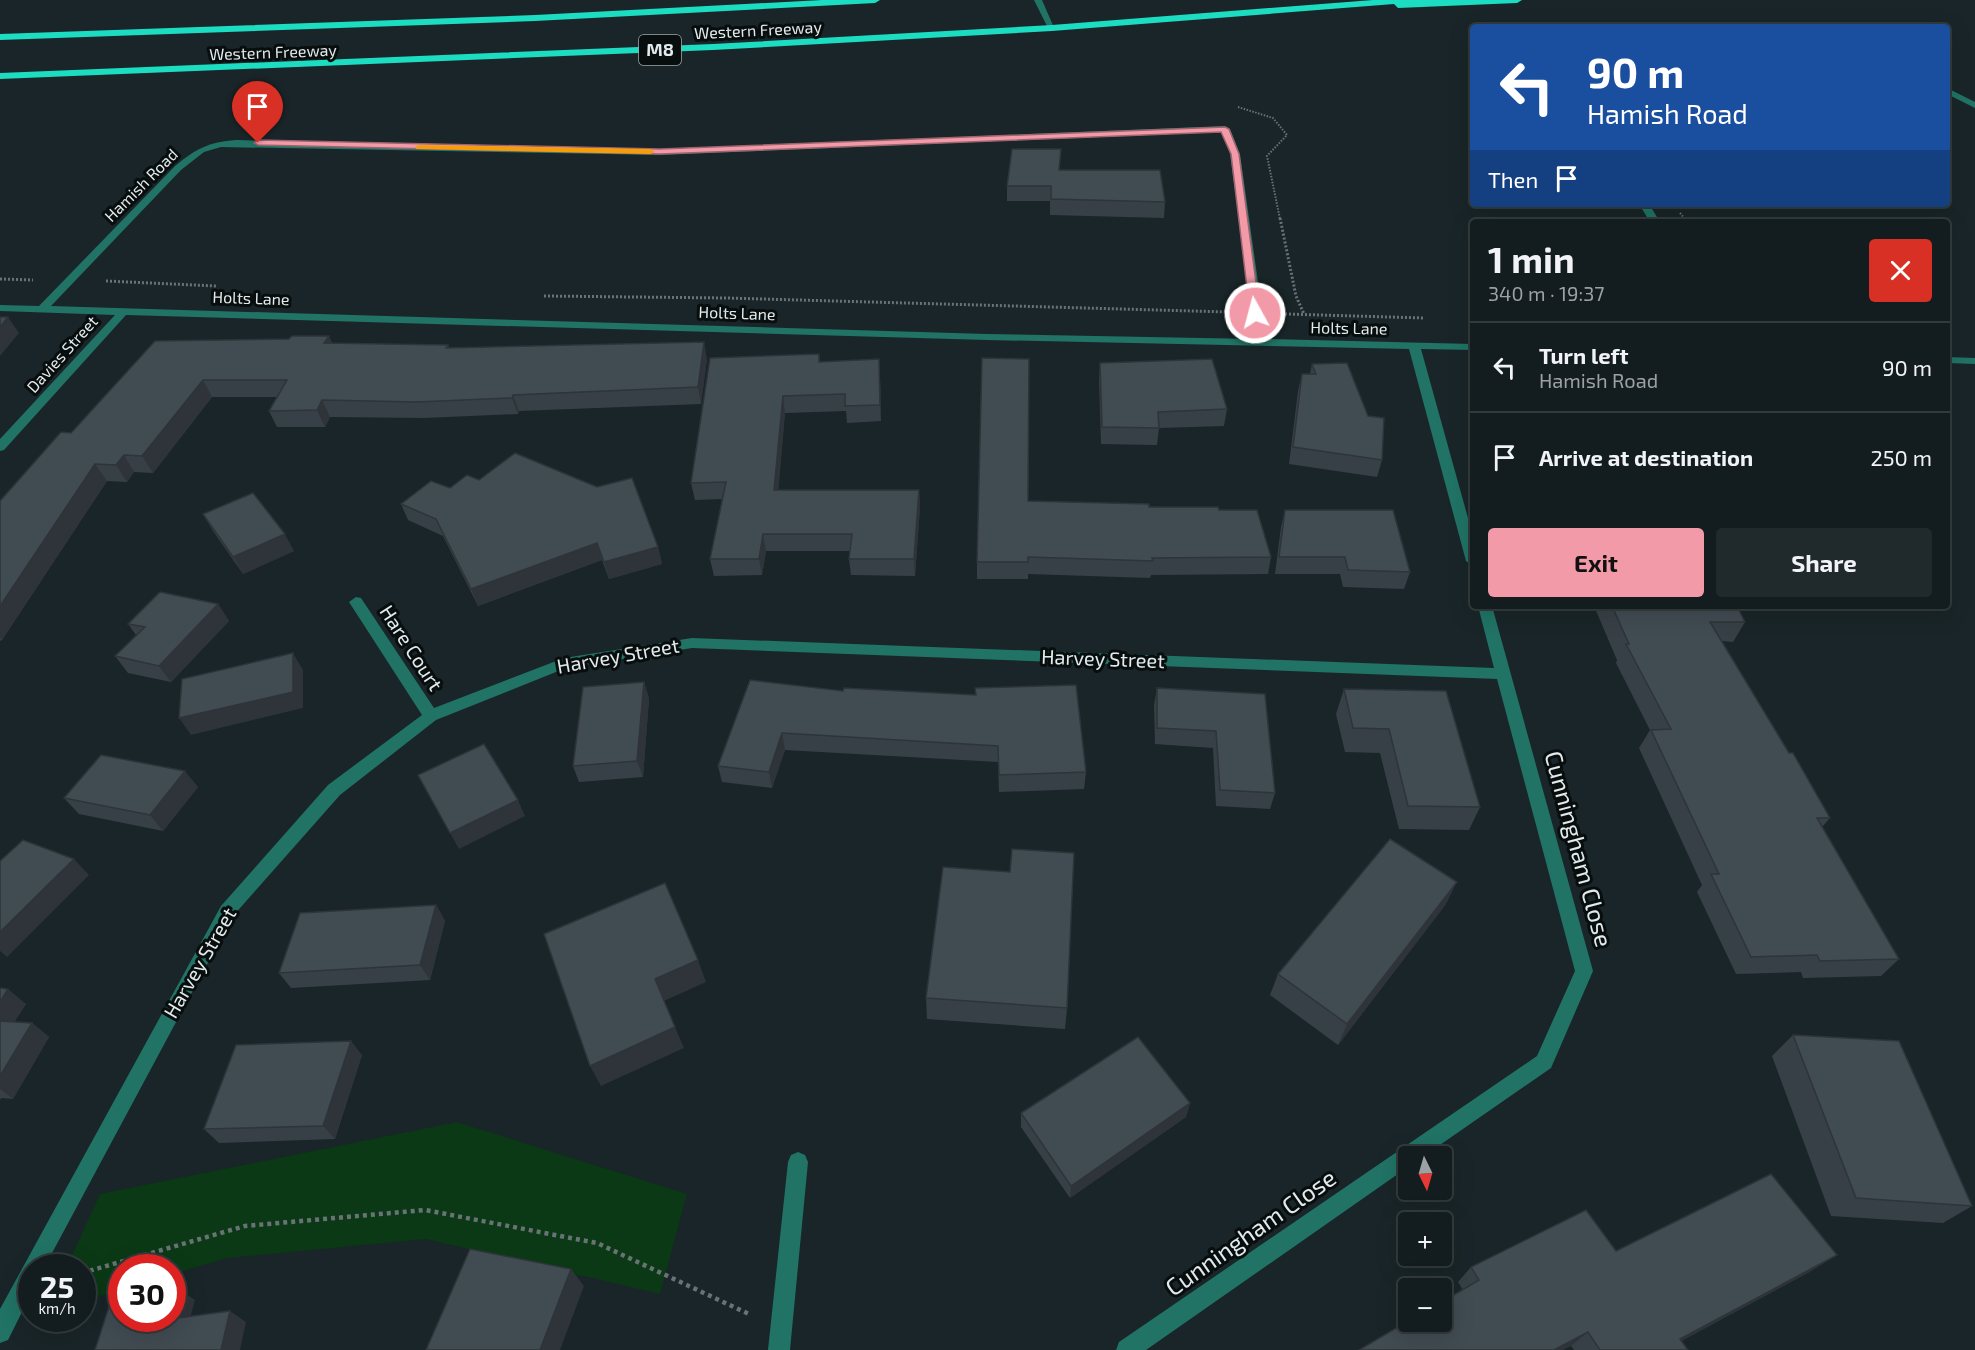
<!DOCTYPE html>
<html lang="en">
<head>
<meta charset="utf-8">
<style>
	:root { --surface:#131c1e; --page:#20292b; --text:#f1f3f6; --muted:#9da1a4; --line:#323a3c; --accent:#f39aa9 }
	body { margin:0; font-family:"Exo 2",sans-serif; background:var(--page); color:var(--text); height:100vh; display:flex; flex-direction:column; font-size:22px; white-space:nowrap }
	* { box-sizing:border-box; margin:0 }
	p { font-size:20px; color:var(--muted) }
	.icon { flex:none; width:33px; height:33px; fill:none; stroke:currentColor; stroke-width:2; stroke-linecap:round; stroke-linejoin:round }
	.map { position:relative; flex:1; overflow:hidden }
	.details { position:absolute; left:1470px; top:219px; width:480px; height:390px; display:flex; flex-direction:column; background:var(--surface); border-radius:6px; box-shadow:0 6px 24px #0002,0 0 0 2px var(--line) }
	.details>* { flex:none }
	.banner { position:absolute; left:1470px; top:24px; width:480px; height:183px; border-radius:6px; box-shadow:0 6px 24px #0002,0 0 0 2px var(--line); background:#1a4fa0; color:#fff; overflow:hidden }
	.needle { width:39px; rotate:175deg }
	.fabs { position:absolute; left:1398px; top:1146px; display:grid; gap:12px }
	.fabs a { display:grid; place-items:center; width:54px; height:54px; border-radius:6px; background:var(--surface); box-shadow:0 6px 24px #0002,0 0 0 2px var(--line); font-size:30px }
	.speed { position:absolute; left:18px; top:1254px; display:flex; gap:12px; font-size:30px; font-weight:700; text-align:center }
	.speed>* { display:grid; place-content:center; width:78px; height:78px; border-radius:50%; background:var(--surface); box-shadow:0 6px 24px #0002,0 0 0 2px var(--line); line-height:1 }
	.speed small { font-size:15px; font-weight:400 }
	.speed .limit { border:9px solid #d22; background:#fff; color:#111 }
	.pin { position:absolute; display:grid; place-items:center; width:51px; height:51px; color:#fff; margin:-62px -26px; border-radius:50% 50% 50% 0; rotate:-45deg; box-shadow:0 0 6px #0007 }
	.pin .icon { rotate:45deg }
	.me { position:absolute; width:66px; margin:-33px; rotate:353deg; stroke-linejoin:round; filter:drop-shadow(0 0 4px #0008) }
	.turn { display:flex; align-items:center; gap:21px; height:126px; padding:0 18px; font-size:27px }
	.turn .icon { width:78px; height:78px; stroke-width:2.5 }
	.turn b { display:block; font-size:42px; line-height:51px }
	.then { display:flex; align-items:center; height:57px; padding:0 18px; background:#0003; gap:12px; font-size:22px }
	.round { display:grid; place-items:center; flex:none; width:63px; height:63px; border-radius:6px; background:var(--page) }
	.overview { display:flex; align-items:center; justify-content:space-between; height:102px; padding:0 18px }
	h1 { font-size:36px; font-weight:700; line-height:45px }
	.action { display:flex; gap:12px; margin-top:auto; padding:12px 18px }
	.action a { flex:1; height:69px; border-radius:6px; background:var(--accent); color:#111; font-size:24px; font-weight:700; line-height:69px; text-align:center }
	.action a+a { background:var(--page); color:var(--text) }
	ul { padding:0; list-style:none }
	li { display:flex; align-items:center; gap:18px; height:90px; padding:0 18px; border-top:2px solid var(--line) }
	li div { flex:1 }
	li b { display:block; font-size:22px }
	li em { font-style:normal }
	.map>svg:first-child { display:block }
</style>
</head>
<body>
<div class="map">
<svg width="1975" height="1350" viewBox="0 0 1975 1350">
	<rect width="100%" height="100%" fill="#192528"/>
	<path fill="#0b3915" d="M457,1122L687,1194L660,1294L426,1239L227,1258L173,1274L172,1268H122L121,1290L83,1301L82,1268H66L100,1194Z"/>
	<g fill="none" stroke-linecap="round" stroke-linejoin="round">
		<g stroke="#697376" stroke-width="2" stroke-dasharray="1.5 1.5" stroke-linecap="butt">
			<path d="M1238,107L1273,118L1287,135L1267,156L1280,219"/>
			<path d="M1680,213L1685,219"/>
		</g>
		<g stroke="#697376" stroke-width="3" stroke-dasharray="2 2" stroke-linecap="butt">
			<path d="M1280,218L1296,296L1304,314"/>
			<path d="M1684,218L1687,222"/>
			<path d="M0,279L33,280"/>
			<path d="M106,281L216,286"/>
			<path d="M544,296L726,298L1229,312"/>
			<path d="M1285,314L1424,318"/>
		</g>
		<path stroke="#697376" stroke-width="4.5" stroke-dasharray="4 4" stroke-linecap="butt" d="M82,1273L245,1226L425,1210L597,1243L751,1315"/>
		<g fill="#207365" fill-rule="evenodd">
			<path d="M1034,0H1042L1055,30H1049Z"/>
			<path d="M1947,88L1975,102V108L1947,94Z"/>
			<path d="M1225,126L1230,129L1240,154L1266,339L1473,344V350L1421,349L1473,536V566L1466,561L1409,349L987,340L126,315L4,450L0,451V439L115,315L0,311V305L39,306L175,166C196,149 208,142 236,140L660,149ZM1222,132L1230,154L1255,339L987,334L51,306L181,170L204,152L221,147L660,155Z"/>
			<path d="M1639,204H1649L1660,222H1650Z"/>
			<path d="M1947,357L1975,358V364L1947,363Z"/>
			<path d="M356,597L361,598L434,708L564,658L692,638L1494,668L1478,606H1492L1593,971L1551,1068L1424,1156H1408V1167L1146,1350H1116L1119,1342L1537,1056L1575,971L1497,679L692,648L566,668L436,720L340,795L233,916L44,1268H32V1292L8,1340L0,1343V1309L221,906L328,785L422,715L349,602Z"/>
			<path d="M798,1152L805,1155L808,1162L790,1350H768L788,1162L791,1155Z"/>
		</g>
		<g fill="#1cddc1" fill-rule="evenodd">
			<path d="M822,0H880L875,3L535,21L0,40V34L535,15Z"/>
			<path d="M1373,0H1522L1517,3L1398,8L1394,4L1052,31L713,50L0,79V73L713,44L1052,25Z"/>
		</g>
	</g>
	<g fill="#384047">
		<path d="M1060,170L1165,202L1164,218L1050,215V201H1007V186Z"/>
		<path d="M329,336L332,343L448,345L449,348L707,359L701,404L519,411L518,414L424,418L330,417L325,427H277L269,411L277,397H212L153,473L134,472L127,482L107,481L2,640L0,641V501L71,433L289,339Z"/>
		<path d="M819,354L820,362L880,376L881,421L847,423L846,411L785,413L778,490H919L920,507L915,576L851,575L849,559L850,551H766L762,575L714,576L710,559L722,499L695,500L691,483Z"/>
		<path d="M1100,363L1227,409L1224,426L1159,428L1157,445L1101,444L1099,380Z"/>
		<path d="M1312,364L1382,460L1377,477L1289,464L1298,391L1302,374H1310Z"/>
		<path d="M479,480L658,547L662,564L609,579L602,560L478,606L443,536L408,520L401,504Z"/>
		<path d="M1028,501L1219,510L1271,557L1268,574L1151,575L1150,578L1028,574V579H977V562Z"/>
		<path d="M1285,510L1410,572L1404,589L1343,587L1340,574H1275L1281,527Z"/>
		<path d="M203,514L294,551L243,574L213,531Z"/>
		<path d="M218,604L229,621L171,682L128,673L115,656L136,635L128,624Z"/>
		<path d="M1594,606H1737L1745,622L1733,642L1722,641L1789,753L1830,818L1822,827L1899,959L1881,976L1803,978L1801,972L1736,974L1697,892L1702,885L1639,748L1650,730L1616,663L1617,660Z"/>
		<path d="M644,682L649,699L643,777L579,782L573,766Z"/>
		<path d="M1157,688L1265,694L1275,793L1270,809L1216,806L1213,748L1155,744L1154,705Z"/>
		<path d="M1344,689L1480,807L1469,830L1399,829L1380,753L1345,752L1336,714Z"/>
		<path d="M843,691L1086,772L1084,789L999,792L998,762L785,750L772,788L722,782L718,766Z"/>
		<path d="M198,787L163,831L79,814L64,798Z"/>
		<path d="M1010,872L1067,1008L1065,1029L927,1019L926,998Z"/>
		<path d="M1446,904L1338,1045L1270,995L1278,974Z"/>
		<path d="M436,905L445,921L430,980L291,988L279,973Z"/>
		<path d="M0,988L26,1004L14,1022L32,1023L49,1037L13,1099L1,1098L0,1100Z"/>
		<path d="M1793,1035L1972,1206L1943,1223L1831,1216L1772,1056Z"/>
		<path d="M362,1055L335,1139L219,1143L204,1129Z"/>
		<path d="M1190,1103L1186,1117L1070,1198L1021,1127V1113Z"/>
		<path d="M1616,1251L1813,1270L1681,1341L1688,1350H1574L1571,1346L1463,1290L1458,1282L1471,1267Z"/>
	</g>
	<g fill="#2e3439">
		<path d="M8,317L19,333L0,356V327Z"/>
		<path d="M329,336L336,352L324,343Z"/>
		<path d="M704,342L707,359L701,404L698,387Z"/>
		<path d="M879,359L880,376L881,421L880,405Z"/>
		<path d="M203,380L212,397L153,473L142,456Z"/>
		<path d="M513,395L519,411L518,414L512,398Z"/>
		<path d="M783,396L785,413L777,507L774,490Z"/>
		<path d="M322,400L330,417L325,427L317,410Z"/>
		<path d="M124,455L134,472L127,482L116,465Z"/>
		<path d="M95,464L107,481L2,640L0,638V606Z"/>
		<path d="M919,490L920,507L915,576L914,559Z"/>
		<path d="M285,534L294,551L243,574L233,557Z"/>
		<path d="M763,534L766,551L762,575L759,559Z"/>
		<path d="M597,543L602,560L478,606L471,589Z"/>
		<path d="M658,547L662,564L609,579L604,562Z"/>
		<path d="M218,604L229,621L171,682L159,666Z"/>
		<path d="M293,653L303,670V708L191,735L179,718Z"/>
		<path d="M644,682L649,699L643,777L637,761Z"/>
		<path d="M782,733L785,750L772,788L769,772Z"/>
		<path d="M185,771L198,787L163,831L150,815Z"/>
		<path d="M518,800L525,816L459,849L450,833Z"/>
		<path d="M74,859L89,875L7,957L0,951V932Z"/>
		<path d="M1457,882L1446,904L1338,1045L1347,1024Z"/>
		<path d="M436,905L445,921L430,980L420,965Z"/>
		<path d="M698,960L706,982L664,1001L655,979Z"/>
		<path d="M8,989L26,1004L7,1034L0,1029V1002Z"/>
		<path d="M32,1023L49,1037L13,1099L0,1089V1076Z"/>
		<path d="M675,1027L684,1048L601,1086L590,1066Z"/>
		<path d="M351,1041L362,1055L335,1139L323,1126Z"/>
		<path d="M1190,1103L1186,1117L1070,1198L1071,1186Z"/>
		<path d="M1837,1255L1813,1270L1665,1350L1680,1339Z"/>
		<path d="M571,1269L584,1286L560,1350H540Z"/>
		<path d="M179,1289L195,1300L187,1330L170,1318H172V1310Z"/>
		<path d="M230,1311L246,1322L240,1350H221Z"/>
		<path d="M1588,1332L1571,1346L1563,1350H1554Z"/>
	</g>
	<g fill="#414b52" stroke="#2e3439" stroke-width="1.5">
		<path d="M1012,149H1061L1059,170H1160L1165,202L1051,199V186H1007Z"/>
		<path d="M0,317H8L0,327Z"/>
		<path d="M292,336H329L324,343L448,345L446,348L704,342L698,387L513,395L512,398L417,402L322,400L317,410L269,411L287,380H203L142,456L124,455L116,465L95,464L0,606V501L61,432L71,433L155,341L289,339Z"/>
		<path d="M819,354V362L879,359L880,405L845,406V394L783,396L774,490H919L914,559H849L852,534H763L759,559H710L726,482L691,483L710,358Z"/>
		<path d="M982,358L1029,359L1028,501L1149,504V507H1218L1219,510H1257L1271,557L1152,558L1153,561L1028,557V562H977Z"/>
		<path d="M1212,359L1227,409L1158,412L1159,428L1102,427L1100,363Z"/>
		<path d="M1347,363L1368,416L1384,418L1382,460L1293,447L1302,374H1316L1312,364Z"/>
		<path d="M515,453L597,487L632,478L658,547L604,562L597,543L471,589L436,519L401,504L431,481L450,488L467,475L479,480Z"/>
		<path d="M253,493L285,534L233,557L203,514Z"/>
		<path d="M1285,510H1393L1410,572L1348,570L1345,557H1279Z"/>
		<path d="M160,592L218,604L159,666L115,656L145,627L128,624Z"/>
		<path d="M1612,606H1737L1745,622H1710L1789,753H1793L1830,818H1817L1899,959L1820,961L1817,955L1751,957L1711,874H1719L1651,730L1671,729L1626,644H1629Z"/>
		<path d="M293,653V692L179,718L182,679Z"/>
		<path d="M750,680L843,691L844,688L976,695L975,688L1076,685L1086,772L999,775L998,746L782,733L769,772L718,766Z"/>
		<path d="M644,682L637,761L573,766L583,687Z"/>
		<path d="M1157,688L1265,694L1275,793L1220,790L1216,731L1157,728Z"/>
		<path d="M1344,689L1446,691L1480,807L1408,806L1389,729L1353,728Z"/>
		<path d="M484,744L518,800L450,833L418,775Z"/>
		<path d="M101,755L185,771L150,815L64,798Z"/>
		<path d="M1390,839L1457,882L1347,1024L1278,974Z"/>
		<path d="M23,840L74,859L0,932V861Z"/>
		<path d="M1012,849L1074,853L1067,1008L926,998L943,867L1010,872Z"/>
		<path d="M665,883L698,960L655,979L675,1027L590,1066L544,934Z"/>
		<path d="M436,905L420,965L279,973L300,913Z"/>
		<path d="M0,988L8,989L0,1002Z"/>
		<path d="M0,1021L32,1023L0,1076Z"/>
		<path d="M1793,1035L1899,1041L1972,1206L1856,1198Z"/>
		<path d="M1138,1037L1190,1103L1071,1186L1021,1113Z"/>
		<path d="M351,1041L323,1126L204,1129L236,1045Z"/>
		<path d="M1771,1174L1837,1255L1680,1339L1688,1350H1600L1588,1332L1554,1350H1359L1408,1321L1442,1322V1302L1479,1280L1471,1267L1586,1210L1616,1251Z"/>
		<path d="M470,1249L571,1269L540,1350H426Z"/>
		<path d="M179,1289L172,1310V1290Z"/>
		<path d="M122,1296V1318L170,1319L230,1311L221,1350H95L112,1297Z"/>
	</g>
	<path fill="#f39aa9" stroke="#9e646e" stroke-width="1.5" d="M1225,127L1229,129L1239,154L1260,313L1255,316L1250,313L1231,154L1221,132L660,154L258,145L254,143L258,140L660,149Z"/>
	<path fill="#f59e0b" d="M419,145L650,149L655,152L650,154L416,149L415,147Z"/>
	<g text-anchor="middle" stroke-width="6" stroke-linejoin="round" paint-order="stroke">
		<g font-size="16" fill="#e2eaec" stroke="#080d0e">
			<text transform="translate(758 30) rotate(-3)" y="6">Western Freeway</text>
			<text transform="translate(273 52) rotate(-2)" y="6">Western Freeway</text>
			<text transform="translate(141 185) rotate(-45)" y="6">Hamish Road</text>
			<text transform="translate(251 298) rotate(2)" y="6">Holts Lane</text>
			<text transform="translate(737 313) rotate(2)" y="6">Holts Lane</text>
			<text transform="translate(1349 328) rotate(1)" y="6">Holts Lane</text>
			<text transform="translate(62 354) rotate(-48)" y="6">Davies Street</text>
		</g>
		<rect fill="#080d0e" stroke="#a1a8a9" stroke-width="1.5" x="639" y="35" width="42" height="30" rx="4.5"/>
		<g font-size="18" font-weight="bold" fill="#e2eaec">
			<text x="660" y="56">M8</text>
		</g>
		<g font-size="20" fill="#e2eaec" stroke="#080d0e">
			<text transform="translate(411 648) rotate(57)" y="7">Hare Court</text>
			<text transform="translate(618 656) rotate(-10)" y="7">Harvey Street</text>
			<text transform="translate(1103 659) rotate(2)" y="7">Harvey Street</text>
			<text transform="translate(200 963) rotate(-60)" y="7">Harvey Street</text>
		</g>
		<g font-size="24" fill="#e2eaec" stroke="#080d0e">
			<text transform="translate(1578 849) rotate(75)" y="8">Cunningham Close</text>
			<text transform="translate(1251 1233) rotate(-35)" y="8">Cunningham Close</text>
		</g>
	</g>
</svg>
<div class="fabs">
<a><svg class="needle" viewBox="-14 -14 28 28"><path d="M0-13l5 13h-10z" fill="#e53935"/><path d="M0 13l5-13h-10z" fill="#9da1a4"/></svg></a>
<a>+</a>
<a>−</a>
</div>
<div class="speed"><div>25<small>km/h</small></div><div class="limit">30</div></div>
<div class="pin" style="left:258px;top:143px;background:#d93025"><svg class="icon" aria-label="arrive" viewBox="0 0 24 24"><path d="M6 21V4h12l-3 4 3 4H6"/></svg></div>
<svg class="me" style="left:1255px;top:313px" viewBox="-20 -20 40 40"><circle r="17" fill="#f39aa9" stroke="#fff" stroke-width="3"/><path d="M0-11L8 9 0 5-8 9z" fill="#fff"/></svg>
<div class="banner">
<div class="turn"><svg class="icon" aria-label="left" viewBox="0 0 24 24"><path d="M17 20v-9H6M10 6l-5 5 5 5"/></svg><div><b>90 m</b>Hamish Road</div></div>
<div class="then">Then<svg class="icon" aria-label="arrive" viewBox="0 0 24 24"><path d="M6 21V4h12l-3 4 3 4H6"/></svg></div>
</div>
<section class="details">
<div class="overview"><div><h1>1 min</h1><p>340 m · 19:37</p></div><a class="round" style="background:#d93025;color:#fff"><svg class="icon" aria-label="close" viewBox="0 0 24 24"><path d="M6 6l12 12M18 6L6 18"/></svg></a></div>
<ul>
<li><svg class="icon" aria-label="left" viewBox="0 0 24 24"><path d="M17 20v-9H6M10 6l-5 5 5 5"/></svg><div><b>Turn left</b><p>Hamish Road</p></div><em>90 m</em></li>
<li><svg class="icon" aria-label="arrive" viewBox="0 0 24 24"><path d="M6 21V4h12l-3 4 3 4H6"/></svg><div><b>Arrive at destination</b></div><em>250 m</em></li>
</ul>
<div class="action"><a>Exit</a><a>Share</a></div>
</section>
</div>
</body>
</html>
